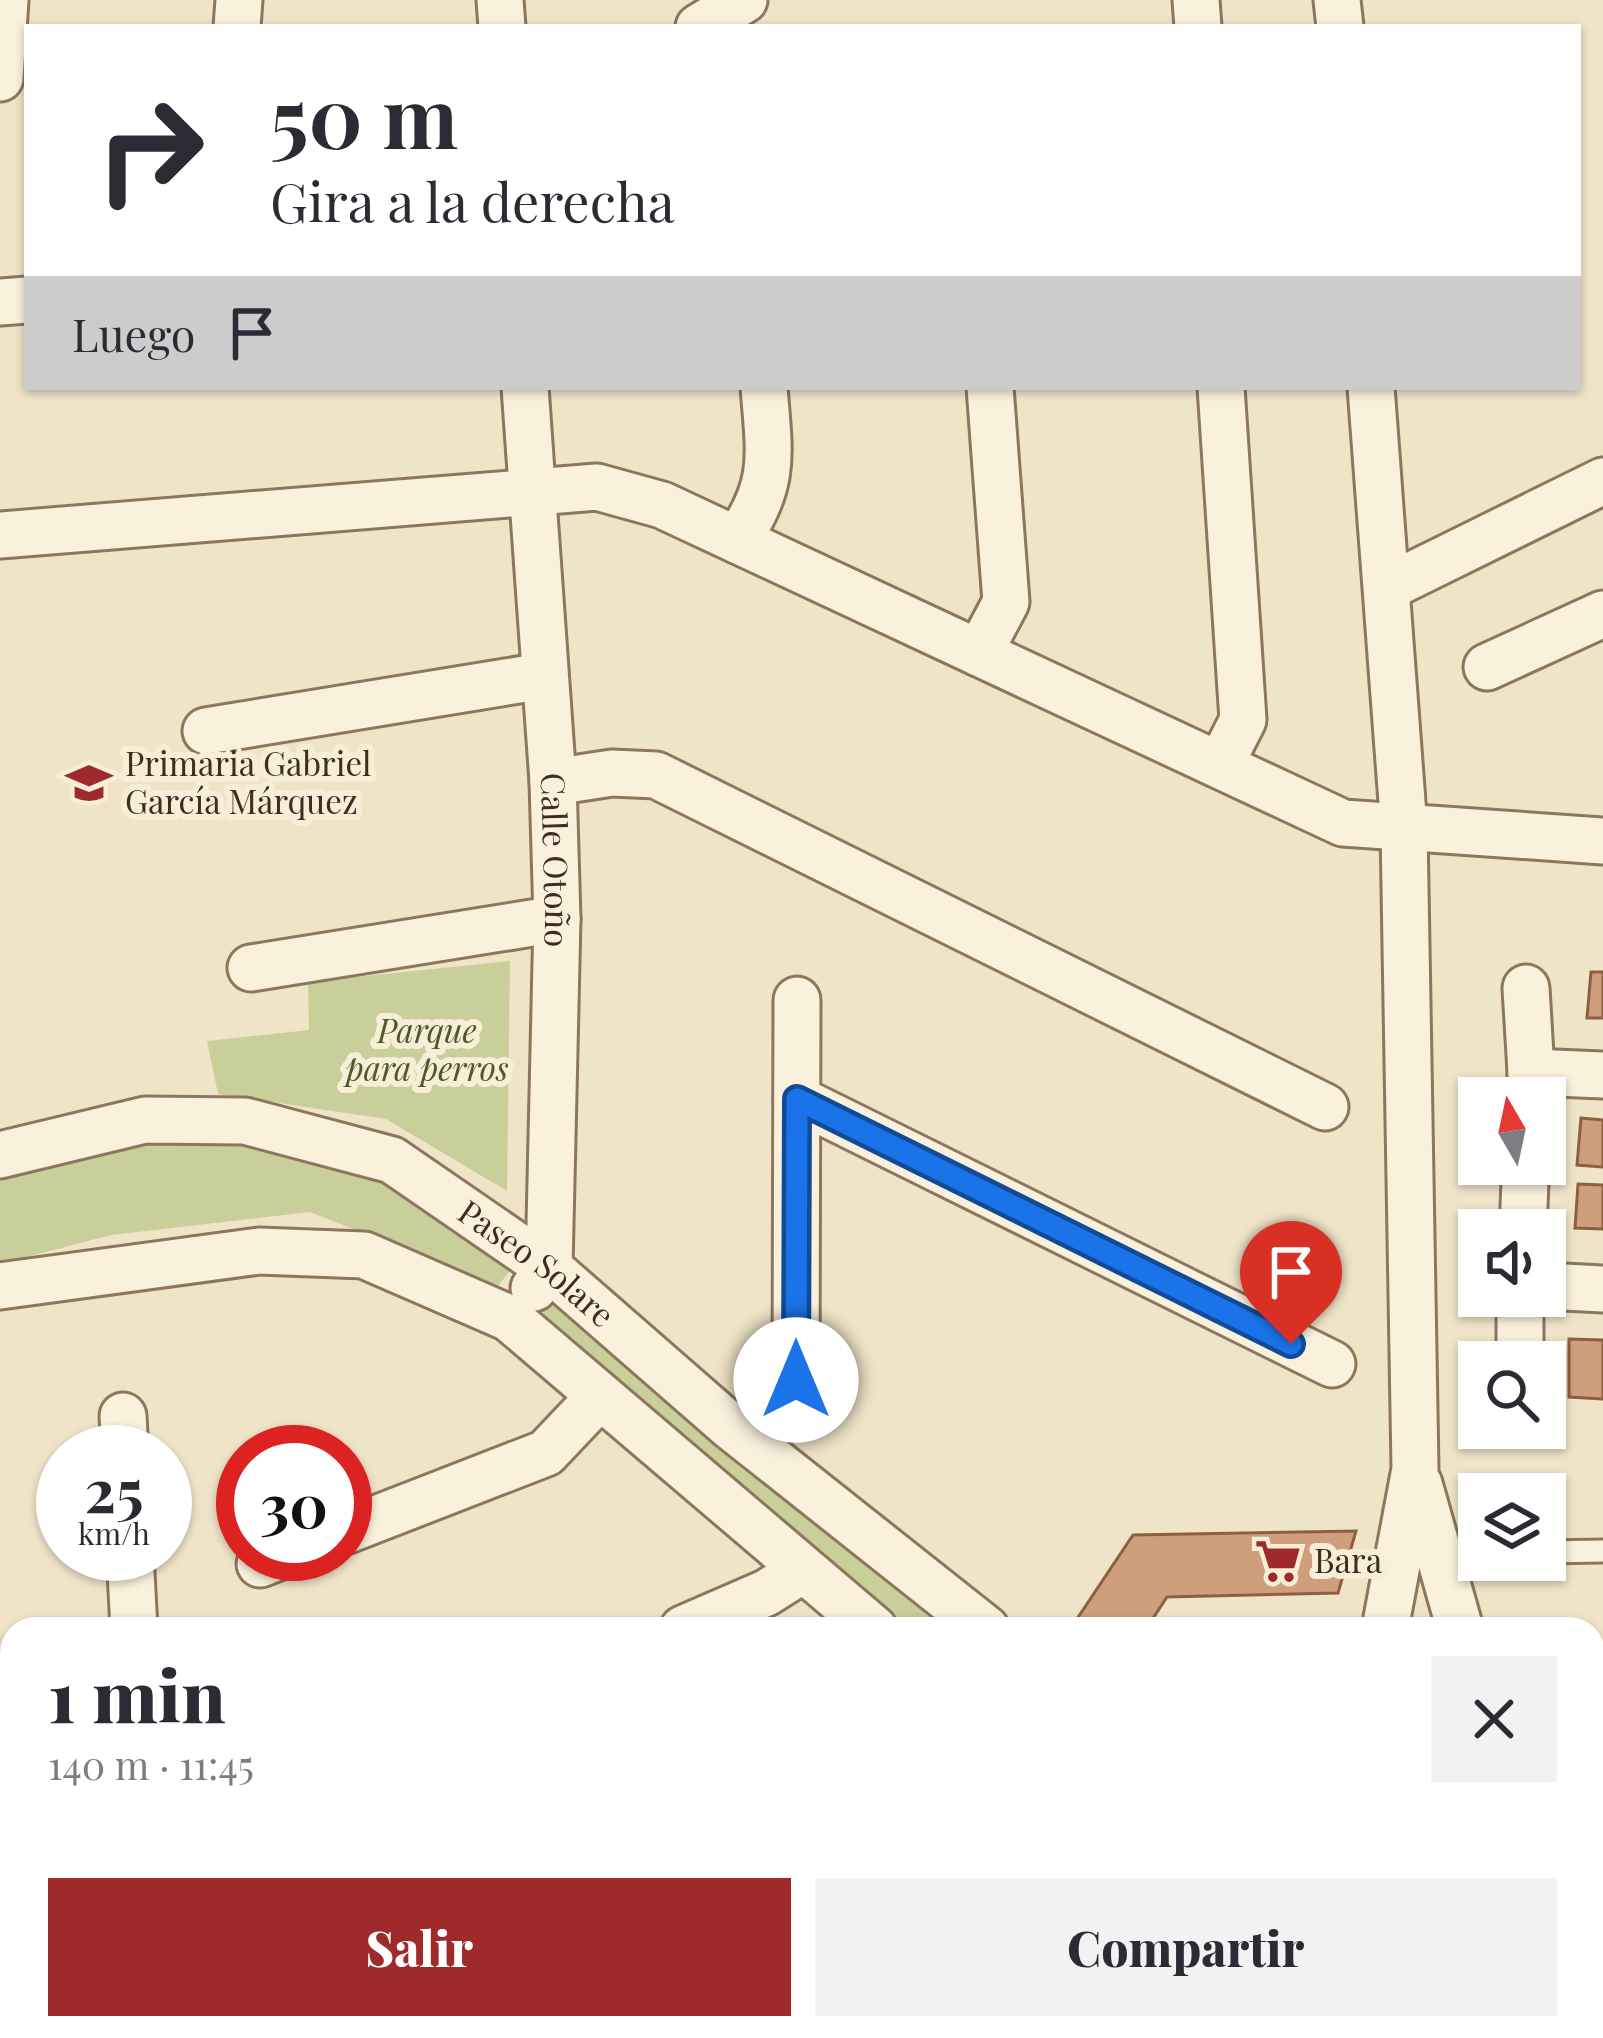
<!DOCTYPE html>
<html lang="es">
<head>
<meta charset="utf-8">
<style>
	:root { --surface:#fff; --page:#f2f2f3; --text:#2b2b33; --muted:#7c7c81; --accent:#9e2a2b }
	body { margin:0; font-family:"Playfair Display",serif; background:var(--page); color:var(--text); height:100vh; display:flex; flex-direction:column; font-size:45px; white-space:nowrap }
	* { box-sizing:border-box; margin:0 }
	p { font-size:39px; color:var(--muted) }
	.icon { flex:none; width:66px; height:66px; fill:none; stroke:currentColor; stroke-width:2; stroke-linecap:round; stroke-linejoin:round }
	.map { position:relative; flex:1; overflow:hidden }
	.panel { position:absolute; left:0px; top:1617px; width:1605px; height:423px; display:flex; flex-direction:column; background:var(--surface); border-radius:36px 36px 0 0; box-shadow:0 3px 9px #0004 }
	.panel>* { flex:none }
	.hud { position:absolute; left:24px; top:24px; width:1557px; height:366px; border-radius:0px; box-shadow:0 3px 9px #0004; background:#fff; color:var(--text); overflow:hidden }
	.needle { width:78px; rotate:351deg }
	.controls { position:absolute; left:1458px; top:1077px; display:grid; gap:24px }
	.controls a { display:grid; place-items:center; width:108px; height:108px; border-radius:0px; background:var(--surface); box-shadow:0 3px 9px #0004; font-size:60px }
	.speed { position:absolute; left:36px; top:1425px; display:flex; gap:24px; font-size:60px; font-weight:700; text-align:center }
	.speed>* { display:grid; place-content:center; width:156px; height:156px; border-radius:50%; background:var(--surface); box-shadow:0 3px 9px #0004; line-height:1 }
	.speed small { font-size:30px; font-weight:400 }
	.speed .limit { border:18px solid #d22; background:#fff; color:#111 }
	.pin { position:absolute; display:grid; place-items:center; width:102px; height:102px; color:#fff; margin:-123px -51px; border-radius:50% 50% 50% 0; rotate:-45deg; box-shadow:0 0 12px #0007 }
	.pin .icon { rotate:45deg }
	.me { position:absolute; width:132px; margin:-66px; rotate:0deg; stroke-linejoin:round; filter:drop-shadow(0 0 9px #0008) }
	.turn { display:flex; align-items:center; gap:42px; height:252px; padding:0 48px; font-size:54px }
	.turn .icon { width:156px; height:156px; stroke-width:2.5 }
	.turn b { display:block; font-size:84px; line-height:102px }
	.then { display:flex; align-items:center; height:114px; padding:0 48px; background:#0003; gap:24px; font-size:45px }
	.round { display:grid; place-items:center; flex:none; width:126px; height:126px; border-radius:0px; background:var(--page) }
	.summary { display:flex; align-items:center; justify-content:space-between; height:204px; padding:0 48px }
	h1 { font-size:72px; font-weight:800; line-height:90px }
	.button { display:flex; gap:24px; margin-top:auto; padding:24px 48px }
	.button a { flex:1; height:138px; border-radius:0px; background:var(--accent); color:#fff; font-size:48px; font-weight:800; line-height:138px; text-align:center }
	.button a+a { background:var(--page); color:var(--text) }
	.map>svg:first-child { display:block }
</style>
</head>
<body>
<div class="map">
<svg width="1603" height="2038" viewBox="0 0 1603 2038">
	<rect width="100%" height="100%" fill="#f0e4c8"/>
	<g fill="#c9cf9b">
		<path d="M510,961L507,1191L386,1119L218,1094L207,1041L309,1030L308,982Z"/>
		<path d="M147,1138L244,1144L386,1179L515,1264L498,1286L310,1212L111,1235L0,1264V1180Z"/>
		<path d="M557,1297L960,1629H904L536,1321Z"/>
		<path d="M0,1789L7,2038H0Z"/>
		<path d="M887,2028H976L971,2038H863Z"/>
		<path d="M1050,2028H1367L1370,2038H1046Z"/>
	</g>
	<g fill="#cf9f7d" stroke="#8d5f41" stroke-width="3">
		<path d="M1591,972H1603V1018H1587Z"/>
		<path d="M1581,1118L1603,1120V1167L1577,1165Z"/>
		<path d="M1578,1184L1603,1185V1229L1575,1228Z"/>
		<path d="M1569,1339L1603,1340V1399L1569,1397Z"/>
		<path d="M1356,1531L1338,1593L1167,1597L1146,1629L1073,1625L1133,1535Z"/>
		<path d="M1603,1867V2038H1489L1490,2028H1593V1875Z"/>
	</g>
	<g fill="none" stroke-linecap="round" stroke-linejoin="round">
		<g stroke="#8d765c" stroke-width="27">
			<g id="service">
				<path d="M1438,1552H1479"/>
				<path d="M1545,1552L1603,1551"/>
			</g>
		</g>
		<g stroke="#8d765c" stroke-width="51">
			<g id="minor">
				<path d="M500,0L502,27"/>
				<path d="M1196,0L1198,27"/>
				<path d="M1337,0L1340,27"/>
				<path d="M237,27L239,0"/>
				<path d="M699,27L744,0"/>
				<path d="M0,78L5,0"/>
				<path d="M0,302L27,300"/>
				<path id="s1" d="M525,387L553,782L557,919L549,1268L534,1288"/>
				<path d="M1371,387L1404,829L1415,1469L1385,1629"/>
				<path d="M0,535L597,487L662,505L1343,823L1603,841"/>
				<path d="M737,540C777,483 769,453 764,387"/>
				<path d="M1388,587L1603,481"/>
				<path d="M979,653L1006,602L990,387"/>
				<path d="M1487,667L1603,614"/>
				<path d="M206,731L543,676"/>
				<path d="M1220,765L1243,720L1221,387"/>
				<path d="M553,782L612,773L656,775L1325,1107"/>
				<path d="M251,968L557,919"/>
				<path d="M1526,988L1531,1072"/>
				<path d="M1531,1098V1072L1603,1075"/>
				<path d="M797,1099L1332,1364"/>
				<path id="s2" d="M0,1155L145,1120L245,1121L392,1160L549,1268L730,1426L986,1629"/>
				<path d="M1523,1230L1525,1182"/>
				<path d="M0,1286L259,1251L364,1255L509,1318L874,1629"/>
				<path d="M1545,1286L1603,1289"/>
				<path d="M1520,1362V1296"/>
				<path d="M123,1416L125,1452"/>
				<path d="M754,1444L796,1380L797,1000"/>
				<path d="M1419,1484L1460,1629"/>
				<path d="M345,1531L546,1453L599,1397"/>
				<path d="M130,1554L134,1629"/>
				<path d="M260,1564L285,1554"/>
				<path d="M683,1629L766,1593L801,1571"/>
				<path d="M1593,1747L1603,1748"/>
				<path d="M1593,1851L1603,1843"/>
				<path d="M154,2028V2038"/>
				<path d="M374,2028V2038"/>
				<path d="M597,2028L598,2038"/>
				<path d="M769,2038L793,2028"/>
				<path d="M1020,2038L1024,2028"/>
			</g>
		</g>
		<g stroke="#6f573f" stroke-width="69">
			<path id="secondary" d="M1397,2028L1400,2038"/>
		</g>
		<path stroke="#8d765c" stroke-width="8" stroke-dasharray="9 6" stroke-linecap="butt" d="M0,1729L11,2038"/>
		<use href="#service" stroke="#faf1dc" stroke-width="21"/>
		<use href="#minor" stroke="#faf1dc" stroke-width="45"/>
		<use href="#secondary" stroke="#faf1dc" stroke-width="63"/>
	</g>
	<g fill="none" stroke-linecap="round" stroke-linejoin="round">
		<g stroke="#114b97" stroke-width="30">
			<path id="route" d="M796,1380L797,1099L1291,1344"/>
		</g>
		<use href="#route" stroke="#1a73e8" stroke-width="21"/>
	</g>
	<defs>
		<g id="school-bare" transform="scale(3.6)"><path d="M0-5L7-2L0 1L-7-2ZM-4 1L0 2.5L4 1V4Q0 6-4 4Z" fill="#9e2a2b" stroke="#f7eed8" stroke-width="2.5" paint-order="stroke"/></g>
		<g id="supermarket-bare" transform="scale(3.6)"><path d="M-6-5.5h2.5l.6 2H6L4.5 2H-2.5L-4.4-4H-6ZM-1.5 3.2a1.3 1.3 0 1 0 .1 0ZM3 3.2a1.3 1.3 0 1 0 .1 0Z" fill="#9e2a2b" stroke="#f7eed8" stroke-width="2.5" paint-order="stroke"/></g>
	</defs>
	<g fill-rule="evenodd">
		<use href="#school-bare" x="89" y="783"/>
		<use href="#supermarket-bare" x="1278" y="1561"/>
	</g>
	<g text-anchor="middle" stroke-width="12" stroke-linejoin="round" paint-order="stroke">
		<g font-size="33" fill="#3d2e20" stroke="#f7eed8" text-anchor="start">
			<text x="125" y="776">Primaria Gabriel<tspan x="125" dy="38">García Márquez</tspan></text>
			<text x="1314" y="1573">Bara</text>
		</g>
		<g font-size="33" fill="#3d2e20" stroke="#f7eed8">
			<text dy="12" stroke="none"><textPath href="#s1" startOffset="474">Calle Otoño</textPath></text>
			<text dy="12" stroke="none"><textPath href="#s2" startOffset="579">Paseo Solare</textPath></text>
		</g>
		<g font-size="33" font-style="italic" fill="#4d5a26" stroke="#f7eed8">
			<text x="427" y="1043">Parque<tspan x="427" dy="38">para perros</tspan></text>
		</g>
	</g>
</svg>
<div class="controls">
<a><svg class="needle" viewBox="-14 -14 28 28"><path d="M0-13l5 13h-10z" fill="#e53935"/><path d="M0 13l5-13h-10z" fill="#7c7c81"/></svg></a>
<a><svg class="icon" aria-label="sound" viewBox="0 0 24 24"><path d="M4 9h4l5-4v14l-5-4H4zM17 9q2 3 0 6"/></svg></a>
<a><svg class="icon" aria-label="search" viewBox="0 0 24 24"><circle cx="10" cy="10" r="6"/><path d="M15 15l6 6"/></svg></a>
<a><svg class="icon" aria-label="layers" viewBox="0 0 24 24"><path d="M12 4l9 5-9 5-9-5zM3 14l9 5 9-5"/></svg></a>
</div>
<div class="speed"><div>25<small>km/h</small></div><div class="limit">30</div></div>
<div class="pin" style="left:1291px;top:1344px;background:#d93025"><svg class="icon" aria-label="arrive" viewBox="0 0 24 24"><path d="M6 21V4h12l-3 4 3 4H6"/></svg></div>
<svg class="me" style="left:796px;top:1380px" viewBox="-20 -20 40 40"><circle r="19" fill="#fff"/><path d="M0-13L10 11 0 6-10 11z" fill="#1a73e8"/></svg>
<div class="hud">
<div class="turn"><svg class="icon" aria-label="right" viewBox="0 0 24 24"><path d="M7 20v-9h11M14 6l5 5-5 5"/></svg><div><b>50 m</b>Gira a la derecha</div></div>
<div class="then">Luego<svg class="icon" aria-label="arrive" viewBox="0 0 24 24"><path d="M6 21V4h12l-3 4 3 4H6"/></svg></div>
</div>
<section class="panel">
<div class="summary"><div><h1>1 min</h1><p>140 m · 11:45</p></div><a class="round"><svg class="icon" aria-label="close" viewBox="0 0 24 24"><path d="M6 6l12 12M18 6L6 18"/></svg></a></div>
<div class="button"><a>Salir</a><a>Compartir</a></div>
</section>
</div>
</body>
</html>
